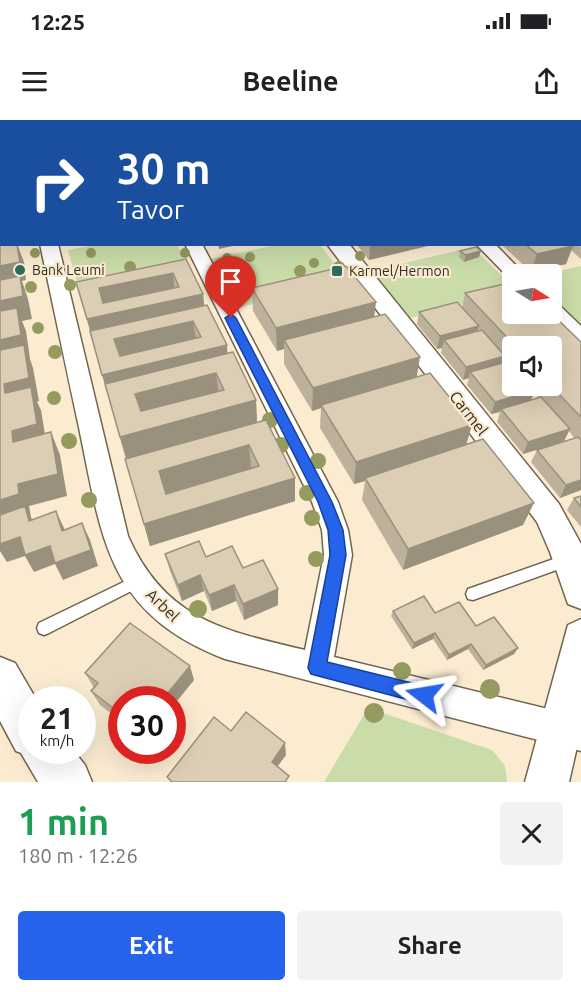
<!DOCTYPE html>
<html lang="en">
<head>
<meta charset="utf-8">
<style>
	:root { --surface:#fff; --page:#f2f2f2; --text:#202124; --muted:#757577; --accent:#2563eb }
	body { margin:0; font-family:Ubuntu,sans-serif; background:var(--page); color:var(--text); height:100vh; display:flex; flex-direction:column; font-size:22px; white-space:nowrap }
	* { box-sizing:border-box; margin:0 }
	p { font-size:20px; color:var(--muted) }
	.icon { flex:none; width:33px; height:33px; fill:none; stroke:currentColor; stroke-width:2; stroke-linecap:round; stroke-linejoin:round }
	.map { position:relative; height:662px; overflow:hidden }
	.sheet { display:flex; flex-direction:column; background:var(--surface); flex:1 }
	.sheet>* { flex:none }
	.guide { position:absolute; left:0px; top:0px; width:582px; height:126px; box-shadow:0 6px 24px #0002; background:#1a4fa0; color:#fff; overflow:hidden }
	.needle { width:39px; rotate:101deg }
	.tools { position:absolute; left:502px; top:144px; display:grid; gap:12px }
	.tools a { display:grid; place-items:center; width:60px; height:60px; border-radius:6px; background:var(--surface); box-shadow:0 6px 24px #0002; font-size:30px }
	.speed { position:absolute; left:18px; top:566px; display:flex; gap:12px; font-size:30px; font-weight:700; text-align:center }
	.speed>* { display:grid; place-content:center; width:78px; height:78px; border-radius:50%; background:var(--surface); box-shadow:0 6px 24px #0002; line-height:1 }
	.speed small { font-size:15px; font-weight:400 }
	.speed .limit { border:9px solid #d22; background:#fff; color:#111 }
	.pin { position:absolute; display:grid; place-items:center; width:51px; height:51px; color:#fff; margin:-62px -26px; border-radius:50% 50% 50% 0; rotate:-45deg; box-shadow:0 0 6px #0007 }
	.pin .icon { rotate:45deg }
	.me { position:absolute; width:66px; margin:-33px; rotate:284deg; stroke-linejoin:round; filter:drop-shadow(0 0 4px #0008) }
	.turn { display:flex; align-items:center; gap:21px; height:126px; padding:0 18px; font-size:27px }
	.turn .icon { width:78px; height:78px; stroke-width:2.5 }
	.turn b { display:block; font-size:42px; line-height:51px }
	.round { display:grid; place-items:center; flex:none; width:63px; height:63px; border-radius:6px; background:var(--page) }
	.summary { display:flex; align-items:center; justify-content:space-between; height:102px; padding:0 18px }
	h1 { font-size:36px; font-weight:700; line-height:45px; color:#1e9e55 }
	.button { display:flex; gap:12px; margin-top:auto; padding:12px 18px }
	.button a { flex:1; height:69px; border-radius:6px; background:var(--accent); color:#fff; font-size:24px; font-weight:700; line-height:69px; text-align:center }
	.button a+a { background:var(--page); color:var(--text) }
	.status { display:flex; justify-content:space-between; align-items:center; height:42px; padding:0 30px; background:var(--surface); direction:ltr }
	.status svg { height:16px; fill:currentColor }
	header { display:flex; justify-content:space-between; align-items:center; height:78px; padding:0 18px; background:var(--surface); font-size:27px; font-weight:700 }
	.map>svg:first-child { display:block }
</style>
</head>
<body>
<div class="status"><b>12:25</b><svg viewBox="0 0 49 12"><path d="M0 12V9h3v3zM5 12V6h3v6zM10 12V3h3v9zM15 12V0h3v12zM26 1h20v11H26zM47 4h2v5h-2z"/></svg></div>
<header><svg class="icon" aria-label="menu" viewBox="0 0 24 24"><path d="M4 6h16M4 12h16M4 18h16"/></svg>Beeline<svg class="icon" aria-label="share" viewBox="0 0 24 24"><path d="M12 15V3M7 8l5-5 5 5M5 13v7h14v-7"/></svg></header>
<div class="map">
<svg width="581" height="662" viewBox="0 0 581 662">
	<rect width="100%" height="100%" fill="#faebd1"/>
	<g fill="#cadda9">
		<path d="M95,125H177L188,147L79,170L68,130Z"/>
		<path d="M276,125H320L349,162L237,188L209,139Z"/>
		<path d="M472,127L513,166V171L403,200L364,153Z"/>
		<path d="M581,146V206L552,179V154H545Z"/>
		<path d="M368,588L492,630L505,646L507,662H324Z"/>
	</g>
	<g fill="none" stroke-linecap="round" stroke-linejoin="round">
		<g stroke="#72654d" stroke-width="3">
			<g id="service">
				<path d="M2,113V119H1L0,114Z"/>
				<path d="M568,434L573,436L575,440L573,444L473,480L468,479L466,474L468,469Z"/>
				<path d="M138,455L143,457L145,461L143,465L49,513L44,515L39,513L37,508L39,503Z"/>
			</g>
		</g>
		<g stroke="#72654d" stroke-width="3">
			<g id="minor">
				<path d="M53,0H67L52,2Z"/>
				<path d="M174,0H188L174,2Z"/>
				<path d="M395,0H409L395,2Z"/>
				<path d="M520,0H534L519,2Z"/>
				<rect x="580" y="72" width="1" height="10"/>
				<path d="M40,124H58L128,416C165,500 225,511 305,530L324,435L322,410L312,382L185,124H202L338,382L348,410L352,435L334,537L581,597V631L225,539C104,492 102,416 78,303C65,244 53,184 40,124Z"/>
				<path d="M476,124H495L524,154H513V159L509,158Z"/>
				<path d="M552,183L559,185L581,206V223L574,222L545,194H552Z"/>
			</g>
		</g>
		<g stroke="#72654d" stroke-width="3">
			<g id="tertiary">
				<rect x="283" y="0" width="16" height="2"/>
				<path d="M327,124H349L559,384L581,424V489L568,484L550,432L537,402Z"/>
				<path d="M581,499V609L569,662H525L568,505Z"/>
			</g>
		</g>
		<g stroke="#72654d" stroke-width="3">
			<path id="secondary" d="M0,537L15,543L36,579H32V630H73L85,645L92,662H38L21,633L16,631L0,601Z"/>
		</g>
		<use href="#service" fill="#fff" fill-rule="evenodd"/>
		<use href="#minor" fill="#fff" fill-rule="evenodd"/>
		<use href="#tertiary" fill="#fff" fill-rule="evenodd"/>
		<use href="#secondary" fill="#fff" fill-rule="evenodd"/>
	</g>
	<g fill="#959a5e">
		<circle cx="35" cy="133" r="5"/>
		<circle cx="91" cy="133" r="5"/>
		<circle cx="185" cy="133" r="5"/>
		<circle cx="360" cy="136" r="5"/>
		<circle cx="250" cy="137" r="5"/>
		<circle cx="227" cy="138" r="5"/>
		<circle cx="314" cy="143" r="5"/>
		<circle cx="130" cy="147" r="6"/>
		<circle cx="339" cy="147" r="6"/>
		<circle cx="300" cy="151" r="6"/>
		<circle cx="70" cy="165" r="6"/>
		<circle cx="31" cy="167" r="6"/>
		<circle cx="38" cy="208" r="6"/>
		<circle cx="55" cy="232" r="7"/>
		<circle cx="54" cy="278" r="7"/>
		<circle cx="270" cy="300" r="8"/>
		<circle cx="69" cy="321" r="8"/>
		<circle cx="281" cy="325" r="8"/>
		<circle cx="318" cy="341" r="8"/>
		<circle cx="307" cy="373" r="8"/>
		<circle cx="89" cy="380" r="8"/>
		<circle cx="312" cy="398" r="8"/>
		<circle cx="316" cy="439" r="8"/>
		<circle cx="198" cy="489" r="9"/>
		<circle cx="402" cy="551" r="9"/>
		<circle cx="490" cy="569" r="10"/>
		<circle cx="374" cy="593" r="10"/>
	</g>
	<g fill="#bdb19b" fill-rule="evenodd">
		<rect x="417" y="0" width="24" height="2"/>
		<path d="M558,0H581V18L580,2H558Z"/>
		<path d="M580,88L581,139L571,130L566,144L531,152L501,124H580Z"/>
		<path d="M356,124H436L369,140Z"/>
		<path d="M460,131L479,137L464,142L459,137Z"/>
		<path d="M186,139L203,174L204,185L227,225V234L256,280L257,302L295,358V381L150,426L90,211L76,162ZM251,348L166,374V373Z"/>
		<path d="M252,168L374,197L416,257L472,305L466,325L523,405L403,450L362,380L365,361L354,364L320,308L321,288L312,291L284,244V229L277,231L253,191Z"/>
		<path d="M465,173L581,222V370L560,378L531,342L537,330L523,334L497,302L500,292L491,294L467,265L469,258L463,260L441,233L442,228L437,229L417,204L419,192L462,188ZM513,226H552V266H513ZM534,273L538,278L531,280ZM569,311L574,318L564,321Z"/>
		<path d="M581,376V407L567,390L574,378Z"/>
		<path d="M165,434L243,448L278,469V485L244,500L236,481L212,491L204,471L182,481L170,451Z"/>
		<path d="M393,491L435,493L476,506L518,528L514,534L483,550L468,529L447,540L433,519L412,529L391,496Z"/>
		<path d="M85,553L194,560L172,587V579H122V602L100,585L91,571L94,568Z"/>
	</g>
	<g fill="#9a907e">
		<rect x="0" y="23" width="2" height="18"/>
		<path d="M0,69L2,75V101H0Z"/>
		<path d="M17,124L24,142L26,160L22,161L28,179L32,199L22,201L26,211L30,239L33,248L39,281L37,282L41,290L47,327L13,322L5,273L0,232V146Z"/>
		<path d="M218,124H242L219,129Z"/>
		<path d="M370,124H436L369,140Z"/>
		<path d="M573,126L566,144L531,152L537,134Z"/>
		<path d="M481,131L479,137L464,142L466,135Z"/>
		<path d="M173,153L175,171L103,187L99,168Z"/>
		<path d="M203,174L205,192L92,218L87,199Z"/>
		<path d="M376,182L373,206L284,220V229L277,231L276,208Z"/>
		<path d="M193,201L196,219L119,237L114,219Z"/>
		<path d="M479,206L475,219L444,220L442,228L437,229L440,216Z"/>
		<path d="M227,225L228,243L108,274L102,255Z"/>
		<path d="M505,236L501,249L470,252L469,258L463,260L466,247Z"/>
		<path d="M420,237L416,261L321,285V288L312,291L313,268Z"/>
		<path d="M216,253L219,277L141,297L135,274Z"/>
		<path d="M535,270L530,283L501,289L500,292L491,294L495,282Z"/>
		<path d="M256,280L257,303L127,340L120,317Z"/>
		<path d="M472,305L465,328L365,358V361L354,364L356,342Z"/>
		<path d="M570,309L564,321L523,334L528,322Z"/>
		<path d="M51,312L60,335L67,376L29,386L31,397L34,404L29,401L0,405V380L18,364Z"/>
		<path d="M249,325L251,348L164,374L159,351Z"/>
		<path d="M295,358V381L150,426L144,404Z"/>
		<path d="M581,360V370L560,378L566,365Z"/>
		<path d="M534,383L523,405L403,450L408,429Z"/>
		<path d="M56,391L64,408L70,428L62,411Z"/>
		<path d="M82,403L90,420L98,446L63,460L55,444L34,452L25,436L7,442L0,431V424L20,417L29,433Z"/>
		<path d="M200,455L204,471L182,481L178,465Z"/>
		<path d="M234,465L236,481L212,491L209,475Z"/>
		<path d="M278,469V485L244,500L243,484Z"/>
		<path d="M435,513L433,519L412,529L414,523Z"/>
		<path d="M471,524L468,529L447,540L449,535Z"/>
		<path d="M518,528L514,534L483,550L486,545Z"/>
		<path d="M190,546L194,560L172,587V579H163Z"/>
		<path d="M285,623L286,635L272,654V642Z"/>
	</g>
	<g fill="#dcceb4" stroke="#9a907e" stroke-width="1.5" fill-rule="evenodd">
		<path d="M65,0H87L86,2H63Z"/>
		<path d="M124,0H148L147,2H123Z"/>
		<path d="M187,0H210V2H186Z"/>
		<rect x="229" y="0" width="21" height="2"/>
		<path d="M303,0H329L328,2H303Z"/>
		<rect x="351" y="0" width="25" height="2"/>
		<path d="M465,0H490V2H464Z"/>
		<rect x="580" y="88" width="1" height="34"/>
		<path d="M0,123H2V124H17L20,142L0,146Z"/>
		<path d="M525,124H571L573,126L537,134Z"/>
		<path d="M476,127L481,131L466,135L460,131Z"/>
		<path d="M186,139L203,174L87,199L76,162ZM173,153L179,167L103,183L99,168Z"/>
		<path d="M346,146L376,182L276,208L252,168Z"/>
		<path d="M20,156L23,176L0,181V160Z"/>
		<path d="M513,162V194H552L581,222V297L551,266L552,226H515L465,173Z"/>
		<path d="M457,182L479,206L440,216L419,192Z"/>
		<path d="M207,185L227,225L102,255L90,211ZM193,201L201,217L120,236L114,219Z"/>
		<path d="M17,188L21,215L0,220V191Z"/>
		<path d="M385,194L420,237L313,268L284,220Z"/>
		<path d="M482,210L505,236L466,247L444,220Z"/>
		<path d="M24,225L29,258L4,264L5,273L31,267L37,304L12,311L13,322L51,312L58,354L18,364L19,374L0,380V230Z"/>
		<path d="M233,232L256,280L120,317L105,264ZM216,253L224,270L141,291L135,274Z"/>
		<path d="M510,241L513,245V266H531L535,270L495,282L470,252Z"/>
		<path d="M430,253L472,305L356,342L321,285Z"/>
		<path d="M541,277L570,309L528,322L501,289Z"/>
		<path d="M266,300L295,358L144,404L125,339ZM249,325L259,346L166,374L159,351Z"/>
		<path d="M578,317L581,320V360L566,365L537,330Z"/>
		<path d="M483,319L534,383L408,429L365,358Z"/>
		<path d="M581,376V387L574,378Z"/>
		<path d="M25,386L29,401L56,391L62,411L82,403L91,430L55,443L50,426L25,435L20,417L0,424V395Z"/>
		<path d="M199,421L206,437L232,426L243,448L263,440L278,469L243,484L234,465L209,475L200,455L178,465L165,434Z"/>
		<path d="M424,476L435,493L459,482L476,506L494,497L518,528L486,545L471,524L449,535L435,513L414,523L393,491Z"/>
		<path d="M130,503L190,546L163,579H122V595L91,571L98,563L85,553Z"/>
		<path d="M246,592L285,623L272,642L289,656L285,662H172L167,657L214,597L231,611Z"/>
	</g>
	<path fill="#2563eb" stroke="#184099" stroke-width="1.5" d="M231,194L236,198L332,382L343,410L346,435L327,542L424,566L430,568L433,575L430,581L424,584L311,554L308,548L330,435L328,410L318,382L225,198Z"/>
	<g fill="#2d6d5b" stroke="#faebd1" stroke-width="2">
		<circle cx="20" cy="150" r="6"/>
		<rect x="331" y="145" width="12" height="12" rx="3"/>
	</g>
	<g text-anchor="middle" stroke-width="4.5" stroke-linejoin="round" paint-order="stroke">
		<g font-size="14" fill="#342f25" stroke="#faebd1" text-anchor="start">
			<text x="32" y="155">Bank Leumi</text>
			<text x="349" y="156">Karmel/Hermon</text>
		</g>
		<g font-size="16" fill="#342f25" stroke="#faebd1">
			<text transform="translate(469 293) rotate(52)" y="6">Carmel</text>
			<text transform="translate(163 485) rotate(44)" y="6">Arbel</text>
		</g>
	</g>
</svg>
<div class="tools">
<a><svg class="needle" viewBox="-14 -14 28 28"><path d="M0-13l5 13h-10z" fill="#e53935"/><path d="M0 13l5-13h-10z" fill="#757577"/></svg></a>
<a><svg class="icon" aria-label="sound" viewBox="0 0 24 24"><path d="M4 9h4l5-4v14l-5-4H4zM17 9q2 3 0 6"/></svg></a>
</div>
<div class="speed"><div>21<small>km/h</small></div><div class="limit">30</div></div>
<div class="pin" style="left:231px;top:198px;background:#d93025"><svg class="icon" aria-label="arrive" viewBox="0 0 24 24"><path d="M6 21V4h12l-3 4 3 4H6"/></svg></div>
<svg class="me" style="left:424px;top:575px" viewBox="-20 -20 40 40"><path d="M0-17L14 15 0 8-14 15z" fill="#2563eb" stroke="#fff" stroke-width="4"/></svg>
<div class="guide">
<div class="turn"><svg class="icon" aria-label="right" viewBox="0 0 24 24"><path d="M7 20v-9h11M14 6l5 5-5 5"/></svg><div><b>30 m</b>Tavor</div></div>
</div>
</div>
<section class="sheet">
<div class="summary"><div><h1>1 min</h1><p>180 m · 12:26</p></div><a class="round"><svg class="icon" aria-label="close" viewBox="0 0 24 24"><path d="M6 6l12 12M18 6L6 18"/></svg></a></div>
<div class="button"><a>Exit</a><a>Share</a></div>
</section>
</body>
</html>
